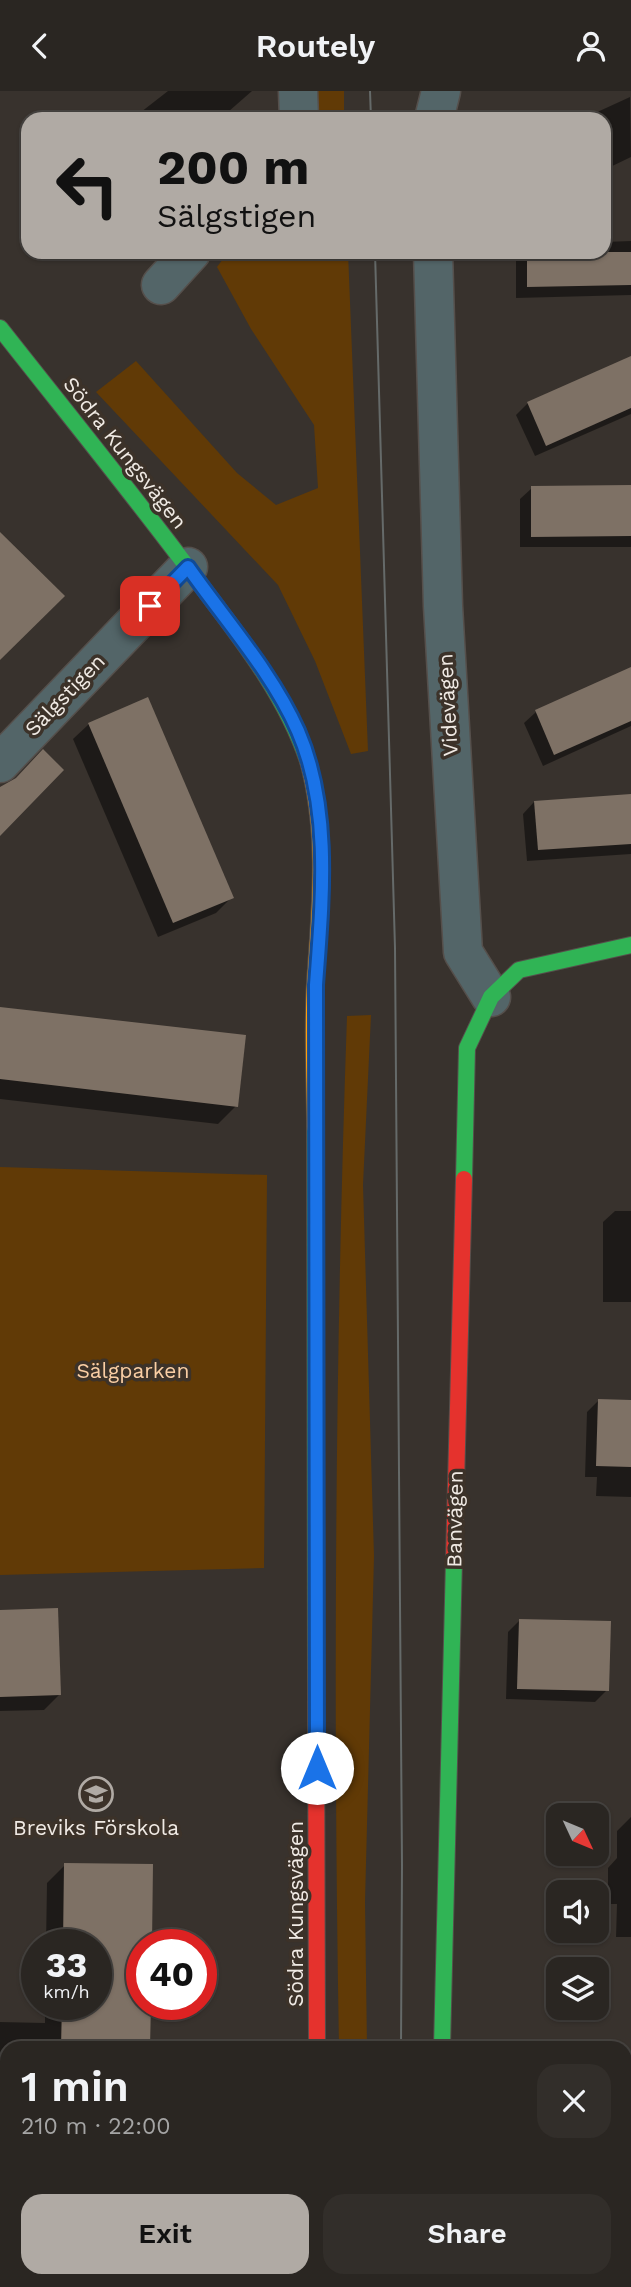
<!DOCTYPE html>
<html lang="en">
<head>
<meta charset="utf-8">
<style>
	:root { --surface:#2a2622; --page:#322e2a; --text:#f1f3f6; --muted:#a5a5a5; --line:#464340; --accent:#b0aaa4 }
	body { margin:0; font-family:"Work Sans",sans-serif; background:var(--page); color:var(--text); height:100vh; display:flex; flex-direction:column; font-size:26px; white-space:nowrap }
	* { box-sizing:border-box; margin:0 }
	p { font-size:23px; color:var(--muted) }
	.icon { flex:none; width:38px; height:38px; fill:none; stroke:currentColor; stroke-width:2; stroke-linecap:round; stroke-linejoin:round }
	.map { position:relative; flex:1; overflow:hidden }
	.details { position:absolute; left:0px; top:1950px; width:632px; height:247px; display:flex; flex-direction:column; background:var(--surface); border-radius:21px 21px 0 0; box-shadow:0 2px 5px #0004,0 0 0 2px var(--line) }
	.details>* { flex:none }
	.banner { position:absolute; left:21px; top:21px; width:590px; height:147px; border-radius:21px; box-shadow:0 2px 5px #0004,0 0 0 2px var(--line); background:#b0aaa4; color:#111; overflow:hidden }
	.needle { width:46px; rotate:134deg }
	.controls { position:absolute; left:546px; top:1712px; display:grid; gap:14px }
	.controls a { display:grid; place-items:center; width:63px; height:63px; border-radius:14px; background:var(--surface); box-shadow:0 2px 5px #0004,0 0 0 2px var(--line); font-size:35px }
	.speed { position:absolute; left:21px; top:1838px; display:flex; gap:14px; font-size:35px; font-weight:700; text-align:center }
	.speed>* { display:grid; place-content:center; width:91px; height:91px; border-radius:50%; background:var(--surface); box-shadow:0 2px 5px #0004,0 0 0 2px var(--line); line-height:1 }
	.speed small { font-size:18px; font-weight:400 }
	.speed .limit { border:10px solid #d22; background:#fff; color:#111 }
	.pin { position:absolute; display:grid; place-items:center; width:60px; height:60px; color:#fff; margin:-30px; border-radius:14px; box-shadow:0 4px 10px #0006 }
	.me { position:absolute; width:77px; margin:-38px; rotate:0deg; stroke-linejoin:round; filter:drop-shadow(0 0 5px #0008) }
	.turn { display:flex; align-items:center; gap:24px; height:147px; padding:0 21px; font-size:32px }
	.turn .icon { width:91px; height:91px; stroke-width:2.5 }
	.turn b { display:block; font-size:49px; line-height:60px }
	.round { display:grid; place-items:center; flex:none; width:74px; height:74px; border-radius:21px; background:var(--page) }
	.summary { display:flex; align-items:center; justify-content:space-between; height:119px; padding:0 21px }
	h1 { font-size:42px; font-weight:600; line-height:52px }
	.button { display:flex; gap:14px; margin-top:auto; padding:14px 21px }
	.button a { flex:1; height:80px; border-radius:21px; background:var(--accent); color:#111; font-size:28px; font-weight:600; line-height:80px; text-align:center }
	.button a+a { background:var(--page); color:var(--text) }
	header { display:flex; justify-content:space-between; align-items:center; height:91px; padding:0 21px; background:var(--surface); font-size:32px; font-weight:600 }
	.map>svg:first-child { display:block }
</style>
</head>
<body>
<header><svg class="icon" aria-label="back" viewBox="0 0 24 24"><path d="M15 5l-7 7 7 7"/></svg>Routely<svg class="icon" aria-label="person" viewBox="0 0 24 24"><circle cx="12" cy="8" r="4"/><path d="M4 21q1-7 8-7t8 7"/></svg></header>
<div class="map">
<svg width="631" height="2196" viewBox="0 0 631 2196">
	<rect width="100%" height="100%" fill="#38322d"/>
	<g fill="#613a06">
		<rect x="313" y="0" width="31" height="28"/>
		<path d="M228,161H348L368,660L351,663L315,570L278,494L96,301L136,270L237,382L276,414L318,397L314,334L251,238L217,176Z"/>
		<path d="M371,924L363,1094L374,1465L365,1811L367,1956H339C333,1613 335,1268 347,925Z"/>
		<path d="M0,1076L267,1084L264,1477L0,1484Z"/>
	</g>
	<g fill="#0007">
		<path d="M168,0H252L220,28H132Z"/>
		<path d="M630,6L631,66L604,79V28H582Z"/>
		<path d="M28,112V129L20,119Z"/>
		<path d="M631,150V204L516,207V164L519,161H604V151Z"/>
		<path d="M631,267V323L535,365L516,324L528,312Z"/>
		<path d="M631,396V456H520V408L532,397Z"/>
		<path d="M631,578V635L543,675L524,632L536,621Z"/>
		<path d="M89,633L232,806L216,822L158,846L73,648Z"/>
		<path d="M631,705V763L527,770L523,723L534,711Z"/>
		<path d="M0,918L236,1015L218,1033L0,1008Z"/>
		<path d="M615,1120H631V1211H603V1131Z"/>
		<path d="M599,1309L631,1311V1406L596,1405L597,1386H585L587,1321Z"/>
		<path d="M0,1521L59,1604L44,1619L0,1620Z"/>
		<path d="M520,1529L607,1599L595,1611L506,1608L508,1541Z"/>
		<path d="M631,1726V1846H616L617,1813H608V1777L617,1767V1740Z"/>
		<path d="M65,1774L151,1775L150,1853H142V1913H149L148,1956H7V2036H0V1931L45,1932V1913H96V1853H46L47,1792Z"/>
		<path d="M631,2028V2111H625V2034Z"/>
		<path d="M0,2141H7V2189H36V2196H0Z"/>
		<rect x="506" y="2189" width="55" height="7"/>
		<path d="M140,2190L201,2191V2196H134Z"/>
	</g>
	<g fill="#7e7165">
		<path d="M527,161H631V194L527,196Z"/>
		<path d="M631,265V317L546,355L527,311Z"/>
		<path d="M631,394V445L531,446V395Z"/>
		<path d="M0,441L65,505L0,569Z"/>
		<path d="M631,576V630L554,664L535,619Z"/>
		<path d="M148,606L234,807L173,832L88,632Z"/>
		<path d="M43,658L64,679L0,745V696L16,687Z"/>
		<path d="M631,703V753L538,759L534,710Z"/>
		<path d="M0,916L246,944L238,1016L0,988Z"/>
		<path d="M598,1308L631,1309V1376L596,1375Z"/>
		<path d="M58,1517L61,1604L0,1606V1519Z"/>
		<path d="M519,1528L611,1530L609,1600L517,1598Z"/>
		<path d="M64,1772L153,1773L152,1853H142V1913H151L150,1956H61L62,1913H96V1853H63Z"/>
	</g>
	<g fill="none" stroke-linecap="round" stroke-linejoin="round">
		<g stroke="#554f4b" stroke-width="41">
			<g id="street">
				<path d="M298,0L299,28"/>
				<path d="M434,28L441,0"/>
				<path d="M433,161L443,515L463,861L491,906"/>
				<path d="M161,194L191,161"/>
				<path d="M0,672L188,476"/>
				<path d="M436,2196V2189"/>
			</g>
		</g>
		<g stroke="#554f4b" stroke-width="18">
			<g id="fast">
				<path d="M0,237C66,321 133,403 197,489C239,545 285,602 308,670"/>
				<path d="M315,1036L316,1611"/>
				<path d="M464,1088L467,957L491,906L519,879L631,854"/>
				<path d="M442,1956L454,1469"/>
			</g>
		</g>
		<g stroke="#554f4b" stroke-width="18">
			<path id="slow" d="M308,670C328,744 320,817 315,892C312,940 315,988 315,1036"/>
		</g>
		<g stroke="#554f4b" stroke-width="18">
			<g id="jam">
				<path d="M454,1469L464,1088"/>
				<path d="M316,1611L317,1956"/>
				<path d="M318,2189V2196"/>
			</g>
		</g>
		<use href="#street" stroke="#536568" stroke-width="38"/>
		<use href="#fast" stroke="#30b455" stroke-width="16"/>
		<use href="#slow" stroke="#ff9f0a" stroke-width="16"/>
		<use href="#jam" stroke="#e5322d" stroke-width="16"/>
		<g stroke="#656a69" stroke-width="2">
			<path d="M370,0L371,28"/>
			<path d="M375,161L395,857L402,1774L401,1956"/>
			<path d="M399,2196V2189"/>
		</g>
	</g>
	<g fill="none" stroke-linecap="round" stroke-linejoin="round">
		<g stroke="#114b97" stroke-width="18">
			<path id="route" d="M150,515L188,476C225,529 272,581 298,640C332,718 322,811 316,894L317,1677"/>
		</g>
		<use href="#route" stroke="#1a73e8" stroke-width="12"/>
	</g>
	<defs>
		<g id="school-ring" transform="scale(1.75)"><circle r="9.5" fill="#3c3229" stroke="#b0aaa4" stroke-width="1.5"/><path d="M0-5L7-2L0 1L-7-2ZM-4 1L0 2.5L4 1V4Q0 6-4 4Z" fill="#b0aaa4"/></g>
	</defs>
	<g fill-rule="evenodd">
		<use href="#school-ring" x="96" y="1703"/>
	</g>
	<g text-anchor="middle" stroke-width="7" stroke-linejoin="round" paint-order="stroke">
		<g font-size="21" fill="#f0eae4" stroke="#3c3229">
			<text transform="translate(125 362) rotate(52)" y="7">Södra Kungsvägen</text>
			<text transform="translate(65 604) rotate(-46)" y="7">Sälgstigen</text>
			<text transform="translate(448 614) rotate(-93)" y="7">Videvägen</text>
			<text transform="translate(455 1428) rotate(-89)" y="7">Banvägen</text>
			<text transform="translate(296 1823) rotate(-90)" y="7">Södra Kungsvägen</text>
		</g>
		<g font-size="21" fill="#facea4" stroke="#3c3229">
			<text x="133" y="1287">Sälgparken</text>
		</g>
		<g font-size="21" fill="#f0eae4" stroke="#3c3229">
			<text x="96" y="1744">Breviks Förskola</text>
		</g>
	</g>
</svg>
<div class="controls">
<a><svg class="needle" viewBox="-14 -14 28 28"><path d="M0-13l5 13h-10z" fill="#e53935"/><path d="M0 13l5-13h-10z" fill="#a5a5a5"/></svg></a>
<a><svg class="icon" aria-label="sound" viewBox="0 0 24 24"><path d="M4 9h4l5-4v14l-5-4H4zM17 9q2 3 0 6"/></svg></a>
<a><svg class="icon" aria-label="layers" viewBox="0 0 24 24"><path d="M12 4l9 5-9 5-9-5zM3 14l9 5 9-5"/></svg></a>
</div>
<div class="speed"><div>33<small>km/h</small></div><div class="limit">40</div></div>
<div class="pin" style="left:150px;top:515px;background:#d93025"><svg class="icon" aria-label="arrive" viewBox="0 0 24 24"><path d="M6 21V4h12l-3 4 3 4H6"/></svg></div>
<svg class="me" style="left:317px;top:1677px" viewBox="-20 -20 40 40"><circle r="19" fill="#fff"/><path d="M0-13L10 11 0 6-10 11z" fill="#1a73e8"/></svg>
<div class="banner">
<div class="turn"><svg class="icon" aria-label="left" viewBox="0 0 24 24"><path d="M17 20v-9H6M10 6l-5 5 5 5"/></svg><div><b>200 m</b>Sälgstigen</div></div>
</div>
<section class="details">
<div class="summary"><div><h1>1 min</h1><p>210 m · 22:00</p></div><a class="round"><svg class="icon" aria-label="close" viewBox="0 0 24 24"><path d="M6 6l12 12M18 6L6 18"/></svg></a></div>
<div class="button"><a>Exit</a><a>Share</a></div>
</section>
</div>
</body>
</html>
